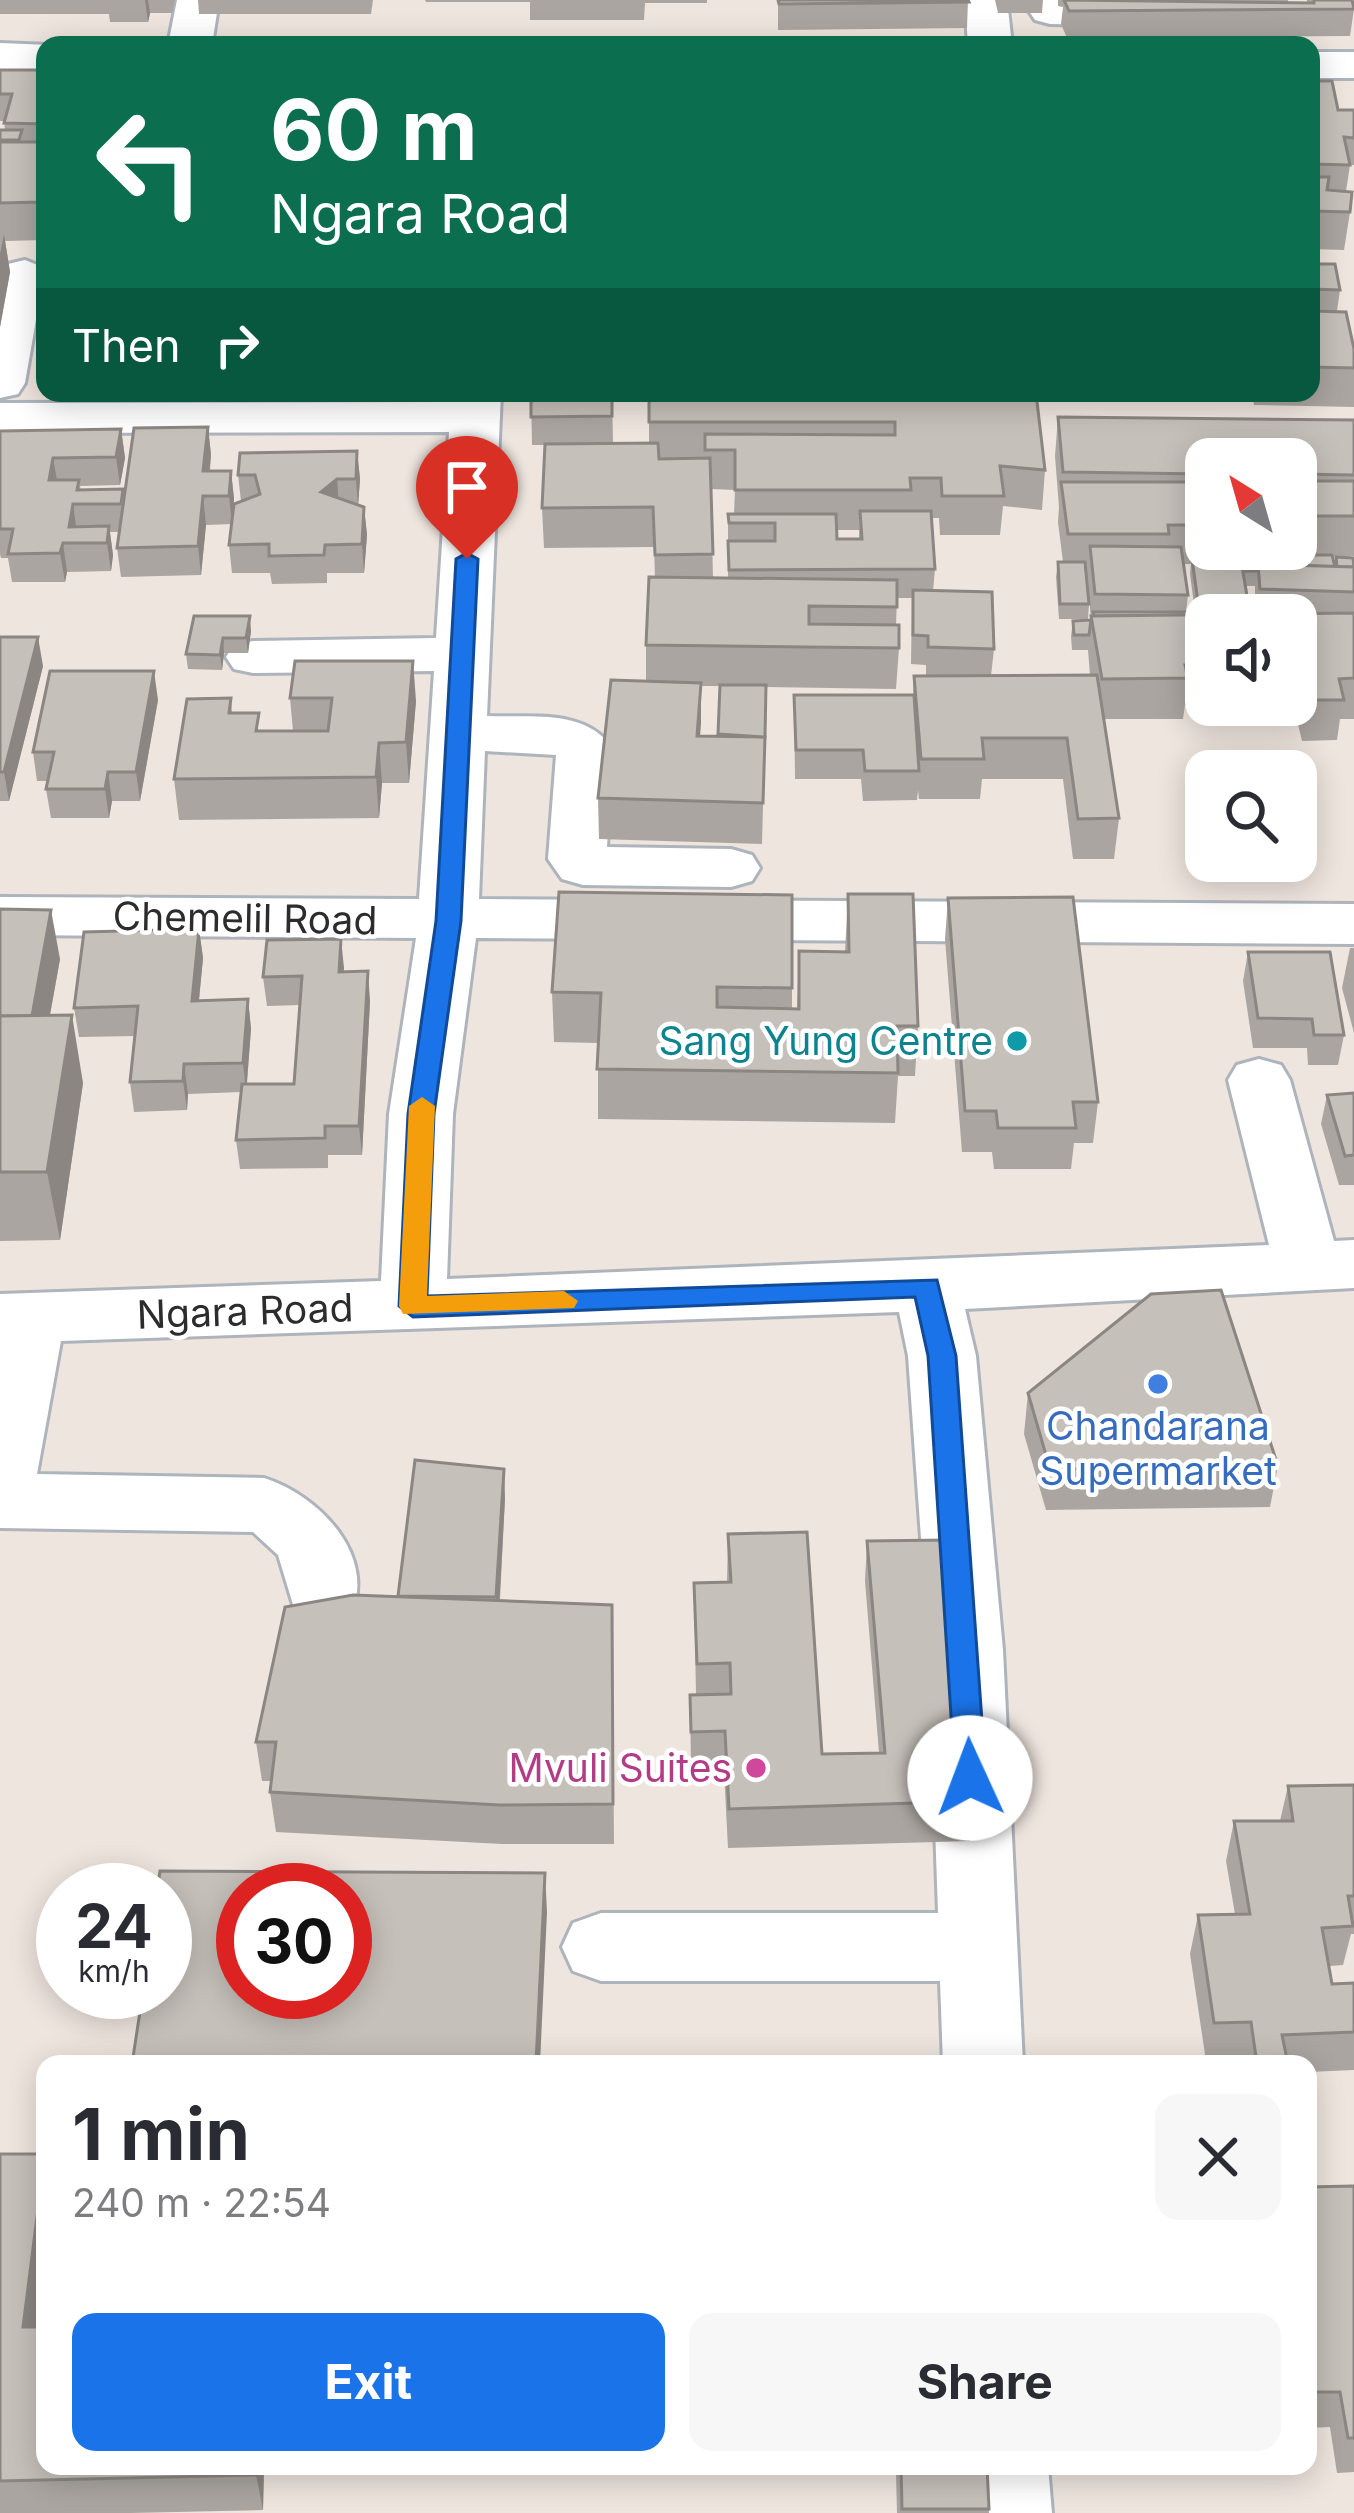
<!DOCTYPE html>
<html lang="en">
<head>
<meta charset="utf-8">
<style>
	:root { --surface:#fff; --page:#f7f7f7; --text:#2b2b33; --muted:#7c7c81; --accent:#1a73e8 }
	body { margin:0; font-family:Inter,sans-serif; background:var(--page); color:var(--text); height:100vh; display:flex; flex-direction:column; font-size:45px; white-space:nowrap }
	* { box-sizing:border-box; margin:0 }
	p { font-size:39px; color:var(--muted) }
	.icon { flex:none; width:66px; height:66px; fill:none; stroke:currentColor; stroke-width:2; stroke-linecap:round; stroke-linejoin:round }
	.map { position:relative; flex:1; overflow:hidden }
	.details { position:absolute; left:36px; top:2055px; width:1281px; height:420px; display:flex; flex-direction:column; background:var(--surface); border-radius:24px; box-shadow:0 6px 30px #0003 }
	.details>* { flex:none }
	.banner { position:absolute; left:36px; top:36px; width:1284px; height:366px; border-radius:24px; box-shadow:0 6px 30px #0003; background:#0b6e4f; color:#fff; overflow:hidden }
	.needle { width:78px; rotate:323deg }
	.controls { position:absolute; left:1185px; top:438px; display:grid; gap:24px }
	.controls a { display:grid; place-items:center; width:132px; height:132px; border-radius:24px; background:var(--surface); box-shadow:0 6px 30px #0003; font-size:60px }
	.speed { position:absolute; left:36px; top:1863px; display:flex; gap:24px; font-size:60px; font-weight:700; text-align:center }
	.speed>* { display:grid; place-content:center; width:156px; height:156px; border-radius:50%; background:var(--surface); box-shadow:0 6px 30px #0003; line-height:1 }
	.speed small { font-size:30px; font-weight:400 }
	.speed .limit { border:18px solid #d22; background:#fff; color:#111 }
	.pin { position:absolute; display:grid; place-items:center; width:102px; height:102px; color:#fff; margin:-123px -51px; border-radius:50% 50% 50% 0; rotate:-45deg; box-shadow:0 0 12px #0007 }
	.pin .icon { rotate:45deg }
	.me { position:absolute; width:132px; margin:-66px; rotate:358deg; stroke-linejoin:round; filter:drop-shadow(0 0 9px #0008) }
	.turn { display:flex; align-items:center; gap:42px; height:252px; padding:0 36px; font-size:54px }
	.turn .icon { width:156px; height:156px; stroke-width:2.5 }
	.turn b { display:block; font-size:84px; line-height:102px }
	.then { display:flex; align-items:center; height:114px; padding:0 36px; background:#0003; gap:24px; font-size:45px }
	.round { display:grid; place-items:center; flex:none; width:126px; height:126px; border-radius:24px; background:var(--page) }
	.summary { display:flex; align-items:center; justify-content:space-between; height:204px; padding:0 36px }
	h1 { font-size:72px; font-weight:700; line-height:90px }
	.button { display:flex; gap:24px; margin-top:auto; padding:24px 36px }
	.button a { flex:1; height:138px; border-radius:24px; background:var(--accent); color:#fff; font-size:48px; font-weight:700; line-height:138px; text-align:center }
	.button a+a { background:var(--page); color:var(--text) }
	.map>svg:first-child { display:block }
</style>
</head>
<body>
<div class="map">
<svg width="1354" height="2513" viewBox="0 0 1354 2513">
	<rect width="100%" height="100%" fill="#eee5de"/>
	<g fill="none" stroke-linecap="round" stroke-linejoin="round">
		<g stroke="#aeb4bc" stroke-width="6">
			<g id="minor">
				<path d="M177,0H219L212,45H168Z"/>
				<path d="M965,0H1007L1012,45H968Z"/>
				<path d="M1042,0H1252L1256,15L1249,24L1234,28L1050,24L1035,20L1029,11Z"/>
				<path d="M0,43L50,45H45V70L0,69Z"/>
				<rect x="1311" y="52" width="43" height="26"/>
				<path d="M25,260L45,268L25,383L18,394L0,398V279L8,264Z"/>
				<path d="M451,393H501L487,716C531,718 586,708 613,749L607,847L731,849L752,855L760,868L752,881L731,887L583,885L562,879L548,859L556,755L485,751L479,899L1354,904V944L476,938L453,1114L447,1279L1269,1245L1228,1080L1237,1065L1259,1059L1281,1065L1290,1080L1334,1241L1354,1240V1288L965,1309L976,1356L1003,1650L1023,2064H943L940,1981H601L573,1971L562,1947L573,1923L601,1913H938L929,1650L908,1356L899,1312L61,1341L37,1474L264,1478C319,1495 380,1558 349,1618L323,1626L297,1618L278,1555L253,1532L0,1528V1294L381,1281L389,1114L416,938L0,935V897L419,899L434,671L253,673L234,669L226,657L234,645L253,641L436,638L449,432L0,433V403L450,402Z"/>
				<path d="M960,2466H1048L1052,2513H962Z"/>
			</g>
		</g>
		<use href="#minor" fill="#fff" fill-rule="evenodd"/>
	</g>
	<g fill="#aaa5a0" fill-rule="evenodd">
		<path d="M0,0H175L172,13H150L148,22H110L109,14H0Z"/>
		<path d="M198,0H373L371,14H199Z"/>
		<path d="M425,0H707V3H645L644,20H530V2H426Z"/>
		<path d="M778,0H968L967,28L778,30Z"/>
		<path d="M995,0H1043L1042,13H998Z"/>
		<path d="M1058,0H1288V2L1307,3V0H1352L1354,9L1350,36L1067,38L1061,24L1063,7L1058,6Z"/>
		<path d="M0,70H45V240L5,241L10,272L0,327V130H5L4,121H0Z"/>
		<path d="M1311,81L1338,110H1354V165H1350L1346,191L1350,212L1344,250L1311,249Z"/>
		<path d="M1311,264L1340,290L1337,311L1354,349V407L1254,405L1252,393H1311Z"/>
		<path d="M531,393H612L613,443H649V402H643V393H1036L1045,470L1042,510L1003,506L1000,535H940L939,518H931L935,569L933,591L994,649L991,676L1090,675L1088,650H1072L1071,636L1073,621L1091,620L1087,574L1089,604L1088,619H1059L1056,577L1058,562H1063L1058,522L1059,507L1055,456L1058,417L1354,420V556H1332L1335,566L1336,557L1354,567V719H1340L1337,740L1302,741L1297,720L1222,721L1218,705H1296V615H1206V704L1185,705L1183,719H1104L1119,818L1114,859H1073L1063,779H982L980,799H919L918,790L917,800L863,801L861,779H795L794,695H913L914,676H926V665L911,664L912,598H897L896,625L899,648L896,689L766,687L762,844L599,839L598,798L646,681V645L655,577L654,547L544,548L542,508L545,445H532ZM1206,459H1296V549H1206ZM711,489L735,490L734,514H728V578H713ZM837,530H859V539H837ZM1183,564H1191L1190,574L1195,612H1186L1188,595ZM1245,586H1255V607H1247ZM701,686H720L718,736H700Z"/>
		<path d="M1100,393H1168V396L1100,395Z"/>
		<path d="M208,427L211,455L210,471H231L234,499L232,519L241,501L238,475L357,451L360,479L358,505L364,507L367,535L364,573H327V583L272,584L270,573H232L229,545L232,524L206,525L201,575L121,577L117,548L119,532H110L113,555L111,571L67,572L65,582H12L8,558H1L0,554V431L121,429L125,458L120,485L80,486L81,490L124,499Z"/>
		<path d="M194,616L251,631L248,653H224L222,670L188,669L186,654Z"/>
		<path d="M0,637L43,666L9,801H0Z"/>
		<path d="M295,661L416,701L409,783H382L379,818L179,820L174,779L231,698L232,713L261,731H293L290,698Z"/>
		<path d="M158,700L140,801H112L109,818H51L46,789L47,781H37L33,752Z"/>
		<path d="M559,892L792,988V1008H797L799,951L845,952L848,894L918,1026L915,1076H898L895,1123L598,1119V1043L554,1042L552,992Z"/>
		<path d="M948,898L1098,1102L1093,1143H1074L1071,1169H994L992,1152H962L945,939Z"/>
		<path d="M0,909L60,959L50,1015L83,1083L60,1240L0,1241Z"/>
		<path d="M199,929L203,958L199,1000L248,999L251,1029L247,1084H294L300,1005L267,1006L263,977L344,972L370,1001L362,1155H328V1168L240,1169L236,1140L241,1092L188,1094L187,1110L134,1112L130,1082L135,1036L79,1037L74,1008Z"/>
		<path d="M1350,948H1354V1033L1342,988Z"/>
		<path d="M1248,952L1344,1035L1338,1065H1308L1307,1048H1253L1243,981Z"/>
		<path d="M1354,1093V1185H1339L1321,1124L1327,1095Z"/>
		<path d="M1028,1393L1278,1466L1270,1507L1046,1510L1024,1434Z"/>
		<path d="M505,1498L500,1600L612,1605L614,1844H502L276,1832L270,1792L271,1781H262L256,1742L398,1596Z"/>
		<path d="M728,1534L822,1754L879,1753L865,1581L867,1541L975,1801L970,1841L728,1848L724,1771H691L690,1695H696L694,1583L727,1582Z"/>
		<path d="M1354,1785V1934H1351L1343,1965L1329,1966L1332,1984L1354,1983V2070L1308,2072V2064H1243L1242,2060L1206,2061L1190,1954L1198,1915L1235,1914L1226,1861L1234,1821H1280L1288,1786Z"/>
		<path d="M0,2154L38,2327L264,2466L263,2510L130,2513H0Z"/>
		<path d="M1354,2186V2472L1337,2473L1330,2427L1308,2428V2187Z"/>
		<path d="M365,2466H568V2471Z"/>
		<rect x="625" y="2466" width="61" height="9"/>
		<path d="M736,2466H812V2475L736,2474Z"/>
		<path d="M864,2466H987L989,2513H897L896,2473H864Z"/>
	</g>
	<g fill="#8b8682">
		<path d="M145,0H148L150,13L148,22Z"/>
		<path d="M4,234L10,272L0,327V254Z"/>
		<path d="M208,427L211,455L206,500L203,471Z"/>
		<path d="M121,429L125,458L120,485L116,457Z"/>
		<path d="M357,451L360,479L358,507L356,479Z"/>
		<path d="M53,458L58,486L49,480Z"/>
		<path d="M231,471L234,499L232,524L229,496Z"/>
		<path d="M337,479L339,507L321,492Z"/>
		<path d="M203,496L206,525L201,575L198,546Z"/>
		<path d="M73,504L77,533L69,527Z"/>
		<path d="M364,507L367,535L364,573L362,544Z"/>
		<path d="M109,526L113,555L111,571L107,543Z"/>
		<path d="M63,543L67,572L65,582L60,553Z"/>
		<path d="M250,616L251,631L248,653L246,638Z"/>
		<path d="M38,637L43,666L9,801L4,772Z"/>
		<path d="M223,638L224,653L222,670L220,655Z"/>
		<path d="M413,661L416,701L409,783L406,742Z"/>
		<path d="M154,671L158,700L140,801L136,772Z"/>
		<path d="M701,683V723L697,776V736Z"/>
		<path d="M379,743L382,783L379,818L376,777Z"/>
		<path d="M108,772L112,801L109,818L105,789Z"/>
		<path d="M51,910L60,959L39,1075L30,1025Z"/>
		<path d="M199,929L203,958L196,1030L192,1001Z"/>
		<path d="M341,939L344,968L342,1001L339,972Z"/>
		<path d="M368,971L370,1001L362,1155L359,1126Z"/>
		<path d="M248,999L251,1029L246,1092L243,1063Z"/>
		<path d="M72,1015L83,1083L60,1240L47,1172Z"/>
		<path d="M184,1064L188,1094L187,1110L183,1081Z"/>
		<path d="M504,1469L505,1498L498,1626L496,1597Z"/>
		<path d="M545,1873L547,1912L540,2064H536Z"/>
		<path d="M45,2159V2271L33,2363L23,2327Z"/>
		<path d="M256,2466H264L263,2510L256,2475Z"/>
	</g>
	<g fill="#c6c0ba" stroke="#8b8682" stroke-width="3" fill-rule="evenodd">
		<path d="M778,0H968L969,2L779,4Z"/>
		<path d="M1064,0L1314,3V0H1352L1354,9L1069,11Z"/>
		<path d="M0,70H45V124L4,123L12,94H0Z"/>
		<path d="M1311,81H1332L1338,110H1354V138L1344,137L1350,165L1311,164Z"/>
		<path d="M0,130H22L19,140H0Z"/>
		<path d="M0,142H45V180L41,202L0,203Z"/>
		<path d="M1311,177H1329L1327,190L1352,192L1350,212L1311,211Z"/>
		<path d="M1311,264H1335L1340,290L1311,289Z"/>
		<path d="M1311,311L1346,312L1354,349V368L1311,367Z"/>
		<path d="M531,393H612V416L531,417Z"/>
		<path d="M649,393H1036L1045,470L1000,466L1004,496H942L941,478H910L911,490H735V450H705V434L895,435V422H649Z"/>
		<path d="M1058,417L1354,420V475L1296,474V459H1206V474L1063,472Z"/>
		<path d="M208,427L203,471H231L229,496H203L198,546L117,548L134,428Z"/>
		<path d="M121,429L116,457L53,458L49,480H79L77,490L123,489L121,504H73L69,527L109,526L107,543H63L60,553L8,554L13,529H0V431Z"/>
		<path d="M658,443L659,459L710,458L713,554L655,555L653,507L542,508L545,444Z"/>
		<path d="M357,451L356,479H337L321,492L364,507L362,544L325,545L324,555L269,556V544L229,545L234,504L260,494L255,475H238L240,453Z"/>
		<path d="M1296,481H1354V516H1304L1305,525H1296Z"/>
		<path d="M1061,482H1206V525H1168L1169,534H1068Z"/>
		<path d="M860,511H931L935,569L729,570L728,541H775V523H729L728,514H836L837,539H862Z"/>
		<path d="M1090,546L1181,547L1188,595L1095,594Z"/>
		<path d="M1242,555H1332L1335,567L1258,564L1257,571H1246Z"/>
		<path d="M1336,557L1353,558L1354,567H1337Z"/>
		<path d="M1192,559L1241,560L1248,602H1198Z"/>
		<path d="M1058,562H1085L1089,604H1060Z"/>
		<path d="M1258,564L1354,567V592L1260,589Z"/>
		<path d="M649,577L897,580V607L809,606V624L899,625V648L646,645Z"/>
		<path d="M913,590L992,592L994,649L928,647V636L913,635Z"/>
		<path d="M1311,607L1312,614L1213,615L1211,608Z"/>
		<path d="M1093,612H1202L1203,615L1094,616Z"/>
		<path d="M1354,613V678L1339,679L1344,700H1308L1303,680H1296V615H1206V664L1185,665L1188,678L1102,679L1091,616Z"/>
		<path d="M194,616H250L246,638H223L220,655L186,654Z"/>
		<path d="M1091,620L1089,635H1074L1073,621Z"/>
		<path d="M0,637H38L4,772H0Z"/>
		<path d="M295,661H413L406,742L379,743L376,777L174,779L187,699L231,698L229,713H259L256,731H328L332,698H290Z"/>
		<path d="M50,671H154L136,772H108L105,789H46L54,752H33Z"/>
		<path d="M1097,675L1119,818L1078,819L1067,738H982L984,759H921L914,676Z"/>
		<path d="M611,680L701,683L697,736L765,737L763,803L598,798Z"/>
		<path d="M720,685H766L765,737L718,734Z"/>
		<path d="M794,695H914L919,771H865L863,750H796Z"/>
		<path d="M559,892L792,895V988L717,987V1007L799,1009V951L849,952L848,894H913L918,1026H897L898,1073L597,1069L601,993L552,992Z"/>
		<path d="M1073,897L1098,1102H1073L1076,1128H998L996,1111H965L948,898Z"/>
		<path d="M0,909L51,910L32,1016H0Z"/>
		<path d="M199,929L192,1001L248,999L243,1063L184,1064L183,1081L130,1082L138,1006L74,1008L84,932Z"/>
		<path d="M341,939L339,972L368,971L359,1126H325V1138L236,1140L242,1084H294L302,976L263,977L267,940Z"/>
		<path d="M1248,952H1330L1344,1035H1314L1312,1019L1258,1018Z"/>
		<path d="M72,1015L47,1172H0V1016Z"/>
		<path d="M1354,1093V1155L1345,1156L1327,1095Z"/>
		<path d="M1221,1290L1278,1466L1050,1469L1028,1393L1151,1294Z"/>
		<path d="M415,1460L504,1469L496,1597L398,1596Z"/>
		<path d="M807,1532L822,1754L885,1753L867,1541L947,1540L975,1801L729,1809L725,1731L691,1732L690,1695L731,1694L730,1663L697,1664L694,1583L731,1582L728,1534Z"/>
		<path d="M353,1595L612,1605L613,1804L499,1805L270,1792L276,1742H256L285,1607Z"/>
		<path d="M1354,1785V1896H1348L1353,1926L1322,1928L1332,1984L1354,1983V2032L1282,2035L1288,2064H1257L1251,2022L1214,2023L1198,1915L1250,1914L1234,1821H1293L1288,1786Z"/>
		<path d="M160,1871L545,1873L536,2064H132L143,1992H165V1890H157ZM243,1890H345V1992H243Z"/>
		<path d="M0,2154H45L23,2327H45V2466H256V2475L0,2481Z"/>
		<path d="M1354,2186V2438H1348L1340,2392H1308V2187Z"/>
		<path d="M901,2466H987L989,2509H902Z"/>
	</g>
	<path fill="#1a73e8" stroke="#114b97" stroke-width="3" d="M467,553L478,559L461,921L434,1114L427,1296L937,1280L956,1356L986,1778L981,1787L970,1790L955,1778L928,1356L915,1297L413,1317L399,1306L408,1114L436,921L456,559Z"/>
	<path fill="#f59e0b" d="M422,1097L435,1106L427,1296L564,1291L578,1301L574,1308L403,1314L399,1306L409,1106Z"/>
	<circle fill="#0f9aa8" stroke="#fff" stroke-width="4.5" cx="1017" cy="1041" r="12"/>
	<circle fill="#3f7fe0" stroke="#fff" stroke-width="4.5" cx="1158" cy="1384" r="12"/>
	<circle fill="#d1479c" stroke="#fff" stroke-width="4.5" cx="756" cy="1768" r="12"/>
	<g text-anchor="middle" stroke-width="9" stroke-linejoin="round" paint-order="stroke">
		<g font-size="39" fill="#2c2c2c" stroke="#fff">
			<text transform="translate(245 918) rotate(1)" y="14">Chemelil Road</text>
			<text transform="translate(245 1311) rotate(-2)" y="14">Ngara Road</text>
		</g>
		<g font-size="39" fill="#0d838f" stroke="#fff" text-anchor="end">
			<text x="993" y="1055">Sang Yung Centre</text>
		</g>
		<g font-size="39" fill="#366cbe" stroke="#fff">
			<text x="1158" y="1440">Chandarana<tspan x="1158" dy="45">Supermarket</tspan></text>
		</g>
		<g font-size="39" fill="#b23c85" stroke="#fff" text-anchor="end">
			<text x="732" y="1782">Mvuli Suites</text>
		</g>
	</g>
</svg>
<div class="controls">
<a><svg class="needle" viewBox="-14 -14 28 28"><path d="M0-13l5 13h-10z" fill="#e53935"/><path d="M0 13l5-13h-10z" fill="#7c7c81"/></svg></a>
<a><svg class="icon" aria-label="sound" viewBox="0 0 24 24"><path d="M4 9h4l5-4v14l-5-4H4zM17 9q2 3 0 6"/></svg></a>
<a><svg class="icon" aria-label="search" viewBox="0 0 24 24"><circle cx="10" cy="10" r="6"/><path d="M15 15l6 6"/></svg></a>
</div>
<div class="speed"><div>24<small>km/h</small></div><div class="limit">30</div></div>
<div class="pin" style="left:467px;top:559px;background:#d93025"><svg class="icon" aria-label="arrive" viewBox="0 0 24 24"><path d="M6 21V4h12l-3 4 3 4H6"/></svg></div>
<svg class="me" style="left:970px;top:1778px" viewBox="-20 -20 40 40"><circle r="19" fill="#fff"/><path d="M0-13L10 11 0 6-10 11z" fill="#1a73e8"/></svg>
<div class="banner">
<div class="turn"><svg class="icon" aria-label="left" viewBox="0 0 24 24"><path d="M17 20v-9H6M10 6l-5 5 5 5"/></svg><div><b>60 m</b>Ngara Road</div></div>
<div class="then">Then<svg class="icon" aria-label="right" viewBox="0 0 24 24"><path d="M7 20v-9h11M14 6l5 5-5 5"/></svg></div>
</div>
<section class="details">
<div class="summary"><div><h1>1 min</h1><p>240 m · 22:54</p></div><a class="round"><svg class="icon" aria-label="close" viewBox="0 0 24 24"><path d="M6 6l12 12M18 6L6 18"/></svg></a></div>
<div class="button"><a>Exit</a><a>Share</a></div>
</section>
</div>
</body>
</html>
